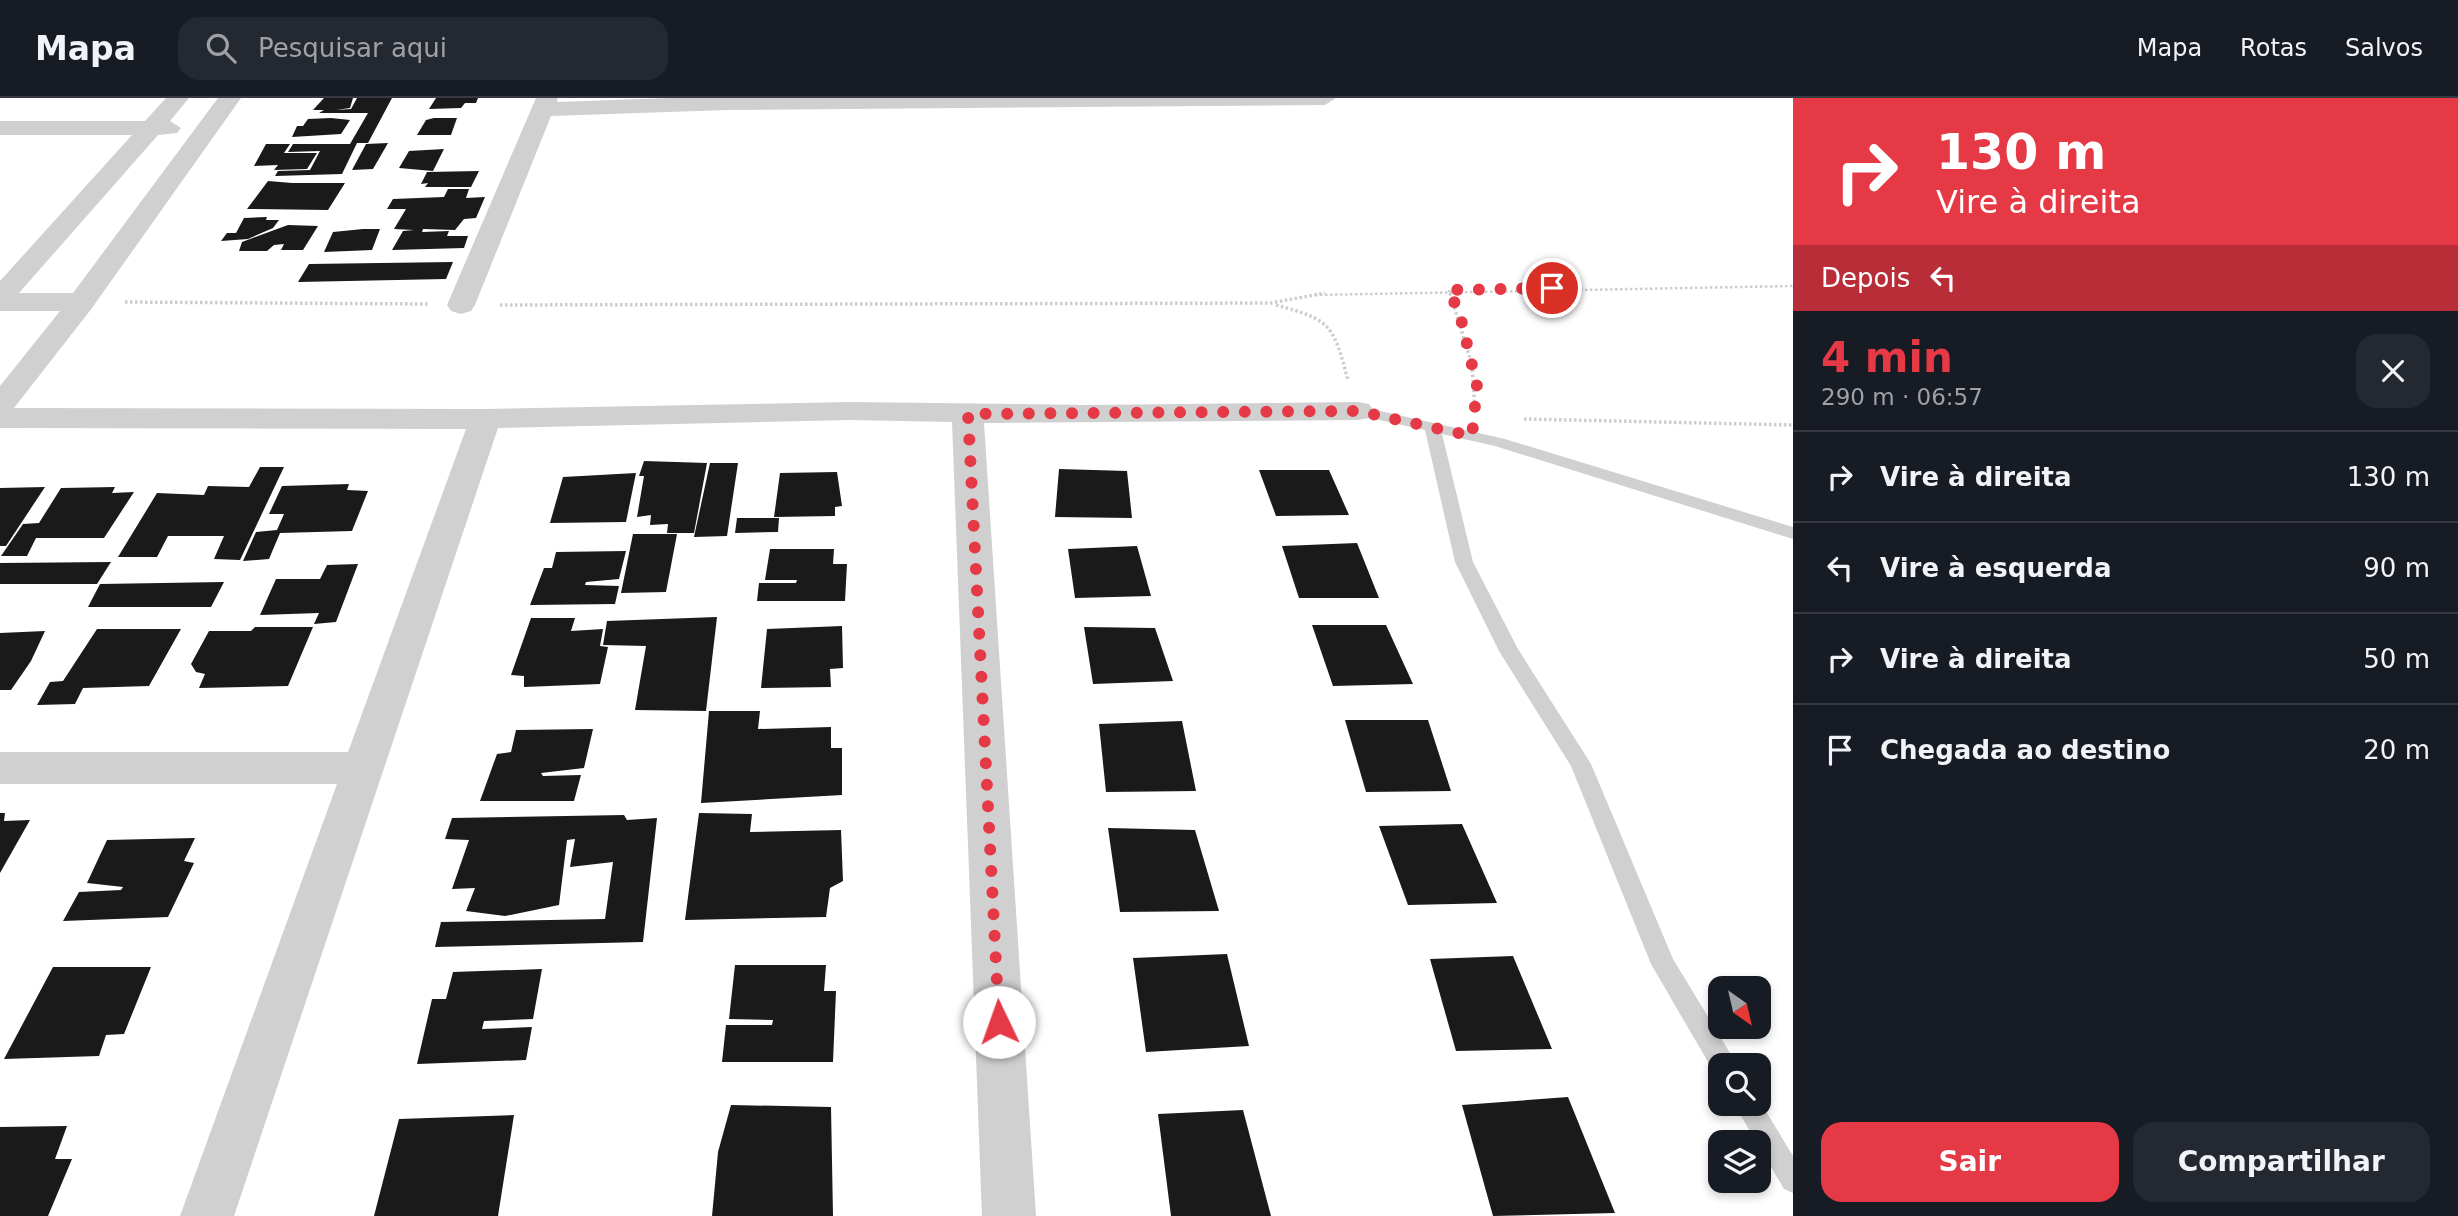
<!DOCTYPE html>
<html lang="pt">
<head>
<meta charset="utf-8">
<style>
	:root { --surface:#171b24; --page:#242831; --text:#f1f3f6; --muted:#9ea1a6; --line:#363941; --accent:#e63946 }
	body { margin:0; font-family:"DejaVu Sans",sans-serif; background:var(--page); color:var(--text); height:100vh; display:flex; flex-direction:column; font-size:26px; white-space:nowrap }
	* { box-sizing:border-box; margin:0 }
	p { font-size:23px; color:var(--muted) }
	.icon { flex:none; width:38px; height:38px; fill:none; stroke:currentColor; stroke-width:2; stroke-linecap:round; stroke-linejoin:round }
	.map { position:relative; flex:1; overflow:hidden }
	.side { display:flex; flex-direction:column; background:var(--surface); width:665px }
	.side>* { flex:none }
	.banner { background:#e63946; color:#fff; overflow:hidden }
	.needle { width:46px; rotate:146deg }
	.controls { position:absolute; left:1708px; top:878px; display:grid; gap:14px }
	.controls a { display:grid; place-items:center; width:63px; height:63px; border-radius:14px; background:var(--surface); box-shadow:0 4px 10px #0003; font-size:35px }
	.pin { position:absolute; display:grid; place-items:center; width:60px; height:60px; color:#fff; margin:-30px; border:4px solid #fff; border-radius:50%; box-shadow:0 2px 7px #0007 }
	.me { position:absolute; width:77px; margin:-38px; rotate:357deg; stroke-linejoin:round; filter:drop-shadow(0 0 5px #0008) }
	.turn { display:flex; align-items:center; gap:24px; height:147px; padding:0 28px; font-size:32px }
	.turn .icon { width:91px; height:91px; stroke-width:2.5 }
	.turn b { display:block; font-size:49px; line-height:60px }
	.then { display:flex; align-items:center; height:66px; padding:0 28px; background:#0003; gap:14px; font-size:26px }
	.round { display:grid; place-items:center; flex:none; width:74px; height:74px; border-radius:21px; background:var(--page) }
	.headline { display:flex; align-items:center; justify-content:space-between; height:119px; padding:0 28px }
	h1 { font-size:42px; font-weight:700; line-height:52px; color:var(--accent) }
	.cta { display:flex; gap:14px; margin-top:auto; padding:14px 28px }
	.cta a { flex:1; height:80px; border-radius:21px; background:var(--accent); color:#fff; font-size:28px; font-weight:700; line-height:80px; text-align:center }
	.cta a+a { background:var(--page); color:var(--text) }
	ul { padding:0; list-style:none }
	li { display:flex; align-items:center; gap:21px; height:91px; padding:0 28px; border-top:2px solid var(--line) }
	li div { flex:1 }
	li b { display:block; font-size:26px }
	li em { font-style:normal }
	header { display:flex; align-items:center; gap:42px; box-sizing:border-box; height:98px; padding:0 35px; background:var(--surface); border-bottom:2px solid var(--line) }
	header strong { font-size:33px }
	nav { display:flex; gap:38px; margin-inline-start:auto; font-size:24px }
	.search { width:490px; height:63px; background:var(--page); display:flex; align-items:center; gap:18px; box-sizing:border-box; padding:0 24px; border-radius:21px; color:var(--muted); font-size:26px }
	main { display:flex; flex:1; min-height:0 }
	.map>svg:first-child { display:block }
</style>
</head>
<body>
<header>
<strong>Mapa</strong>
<div class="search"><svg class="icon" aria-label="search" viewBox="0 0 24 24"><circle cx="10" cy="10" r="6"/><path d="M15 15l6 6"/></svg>Pesquisar aqui</div>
<nav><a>Mapa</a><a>Rotas</a><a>Salvos</a></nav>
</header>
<main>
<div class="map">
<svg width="1793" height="1118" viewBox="0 0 1793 1118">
	<rect width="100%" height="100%" fill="#fff"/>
	<g fill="#1a1a1a">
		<path d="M324,0H353L350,10L336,12L351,11L357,0H392L368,45H357L342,76L275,78L278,73L310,72L320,53L288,54L293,46H350L368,15H319L324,12H313Z"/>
		<path d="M436,0H478L476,5H465L461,10L429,11Z"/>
		<path d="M331,20L350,22L341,36L292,39L297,28H303L308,21Z"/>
		<path d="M434,20H457L451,37H417L426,22Z"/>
		<path d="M388,45L373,71L352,72L366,46Z"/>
		<path d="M266,46H290L284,55H317L307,71L274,72L278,67L254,68Z"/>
		<path d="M444,51L433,73L399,70L409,53Z"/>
		<path d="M479,73L471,89H425L428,85L421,86L427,74Z"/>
		<path d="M268,83L292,85H345L328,112L247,111Z"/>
		<path d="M448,91H469L466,100L485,99L476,120L464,121L455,132L423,131L422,134L449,133L447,138H468L464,150L392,152L403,133L414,132L394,131L406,111H387L393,101L444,99Z"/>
		<path d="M267,119L266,122H279L273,130L248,141L221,143L227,135H236L244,120Z"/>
		<path d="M288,127L318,128L303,152H281L284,146L274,147L267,153H239L242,144Z"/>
		<path d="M363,131H380L372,152L324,154L333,134Z"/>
		<path d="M453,164L446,181L298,184L309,166Z"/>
		<path d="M644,363L707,365L694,435H667L668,426L650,427L651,417L637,419L644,378H639Z"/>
		<path d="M710,365H738L727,438L694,439Z"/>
		<path d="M260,369H284L240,462L214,461L224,438H168L157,459H118L157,395L204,397L208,388L249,389Z"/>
		<path d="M1059,371L1127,373L1132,420L1055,419Z"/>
		<path d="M1259,372H1329L1349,417L1276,418Z"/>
		<path d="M837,374L842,408L835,409V418L774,419L780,375Z"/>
		<path d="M636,375L626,424L550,425L563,379Z"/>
		<path d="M349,386L347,392L368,393L352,433L280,435L269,461L243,463L256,434L277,432L284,416H269L282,388Z"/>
		<path d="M45,389L6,448H0V390Z"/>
		<path d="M115,389L112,395L134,394L104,440H36L27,458H1L23,426L39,425L61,390Z"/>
		<path d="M737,420H779L778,434L735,435Z"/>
		<path d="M633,436H677L666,494L621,495Z"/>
		<path d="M1357,445L1379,500H1299L1282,448Z"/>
		<path d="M1137,448L1151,498L1075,500L1068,451Z"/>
		<path d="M770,451H834L833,466H847L845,503H757L759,485H796L797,482H765Z"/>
		<path d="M626,453L619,481L586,484L585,487L619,488L615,506L530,507L544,470H552L556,454Z"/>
		<path d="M111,464L97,486H0V465Z"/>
		<path d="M358,466L336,524L314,526L319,515L260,517L276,481H320L327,467Z"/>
		<path d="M224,484L211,509H88L100,486Z"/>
		<path d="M717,519L706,613L635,612L646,548L603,547L607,523Z"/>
		<path d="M531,520H575L571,533L603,531L600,548L608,549L600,586L524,589V578L511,577Z"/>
		<path d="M1312,527H1386L1413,586L1333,588Z"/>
		<path d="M842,528L843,570L830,571L831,589L761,590L767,531Z"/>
		<path d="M255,529H313L288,588L199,590L205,576L196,574L191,566L209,533H251Z"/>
		<path d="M1084,529L1155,530L1173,583L1093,586Z"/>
		<path d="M97,531H181L149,588L83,590L75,606L37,607L50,584L63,583Z"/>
		<path d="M45,533L31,563L11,592H0V535Z"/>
		<path d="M709,613H760L758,631L831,629V650H842V697L701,705Z"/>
		<path d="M1345,622H1428L1451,693L1366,694Z"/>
		<path d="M1182,623L1196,693L1106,694L1099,626Z"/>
		<path d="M593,631L584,670L541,675L543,678L581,677L574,703H480L497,656L511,654L516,632Z"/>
		<path d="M0,715H5L4,723L30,722L0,775Z"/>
		<path d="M699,715L752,716L750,734L841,732L843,783L830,790L826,819L685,822Z"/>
		<path d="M624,717L627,722L657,720L643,844L435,849L441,824L605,821L613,764L570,769L575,741L567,742L559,807L505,818L466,813L475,790L452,791L469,742L445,741L452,720Z"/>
		<path d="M1462,726L1497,805L1408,807L1379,728Z"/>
		<path d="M1108,730L1195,732L1219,813L1120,814Z"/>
		<path d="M195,740L184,763L194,765L168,819L63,823L79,794L121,792L123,789L87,785L107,742Z"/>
		<path d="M1227,856L1249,948L1146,954L1133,860Z"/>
		<path d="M1513,858L1552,951L1456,953L1430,861Z"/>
		<path d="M735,867H826L824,893H836L833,964H722L726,927H772L773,922L729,921Z"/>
		<path d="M53,869H151L124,936L106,937L99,958L4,961Z"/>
		<path d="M542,871L533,921L484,923L482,931L532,929L526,962L417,966L432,901H446L453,874Z"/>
		<path d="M1568,999L1615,1115L1493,1118L1462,1007Z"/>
		<path d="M731,1007L831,1009L833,1118H712L718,1054Z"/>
		<path d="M1243,1012L1271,1118H1171L1158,1016Z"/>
		<path d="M514,1017L498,1118H374L399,1021Z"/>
		<path d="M67,1028L55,1061H72L48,1118H0V1029Z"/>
	</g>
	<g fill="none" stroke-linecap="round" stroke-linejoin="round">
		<g stroke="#cdcdcd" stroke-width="2.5" stroke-dasharray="2.5 2.5" stroke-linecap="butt">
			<path d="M1449,192L1451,197"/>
			<path d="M1315,197L1793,188"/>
		</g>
		<g stroke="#cdcdcd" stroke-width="3.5" stroke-dasharray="2.5 2.5" stroke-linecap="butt">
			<path d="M1450,195L1472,267L1475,313"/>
			<path d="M125,204L428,206"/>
			<path d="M500,207L1271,205L1325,195"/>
			<path d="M1276,207C1332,222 1333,227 1348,282"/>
			<path d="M1524,321L1793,327"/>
		</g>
		<g fill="#d0d0d0" fill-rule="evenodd">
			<path d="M1358,308L1505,341L1793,429V441L1495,348L1442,336L1473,464L1518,551L1591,666L1673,861L1733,960L1736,968H1720V978L1715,976L1651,866L1571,668L1499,553L1455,464L1425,332L1352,316L1350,313Z"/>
			<path d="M1759,1002L1793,1058V1095L1784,1091L1734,1006H1759Z"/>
		</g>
		<g fill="#d0d0d0" fill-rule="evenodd">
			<path d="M166,0H189L170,23L181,30L177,35L158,37L19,195H73L218,0H241L92,210L14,310L485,311L850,304L1091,307L1358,304L1369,306L1374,313L1369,320L1358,322L984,325L1036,1118H982L952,324L850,322L498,330L234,1118H180L337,686H0V654H348L466,331L0,330V288L60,213H0V183L132,37H0V23H145Z"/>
			<path d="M536,0H558L557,4L669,0H1336L1325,7L727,12L551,18L475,207L471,213L461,216L451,213L447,207Z"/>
		</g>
	</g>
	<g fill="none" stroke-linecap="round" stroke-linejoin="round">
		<path stroke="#e63946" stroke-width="12" stroke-dasharray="0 21.6" d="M999,924L968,316L1358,313L1472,338L1477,288L1460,217L1449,192L1552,190"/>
	</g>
</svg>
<div class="controls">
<a><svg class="needle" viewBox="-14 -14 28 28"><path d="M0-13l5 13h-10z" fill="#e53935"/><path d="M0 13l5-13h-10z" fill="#9ea1a6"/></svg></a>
<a><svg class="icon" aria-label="search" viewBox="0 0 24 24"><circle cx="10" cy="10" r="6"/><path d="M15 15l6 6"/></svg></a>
<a><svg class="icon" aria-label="layers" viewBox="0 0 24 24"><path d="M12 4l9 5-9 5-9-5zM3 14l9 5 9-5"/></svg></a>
</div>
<div class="pin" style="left:1552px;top:190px;background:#d93025"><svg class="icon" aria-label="arrive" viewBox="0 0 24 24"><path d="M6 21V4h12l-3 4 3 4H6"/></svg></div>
<svg class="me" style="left:999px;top:924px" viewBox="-20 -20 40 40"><circle r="19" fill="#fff"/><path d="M0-13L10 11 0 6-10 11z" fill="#e63946"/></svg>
</div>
<section class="side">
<div class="banner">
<div class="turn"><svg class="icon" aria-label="right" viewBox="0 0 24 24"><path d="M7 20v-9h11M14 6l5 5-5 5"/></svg><div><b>130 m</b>Vire à direita</div></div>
<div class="then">Depois<svg class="icon" aria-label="left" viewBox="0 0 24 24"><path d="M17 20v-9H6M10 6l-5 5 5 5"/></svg></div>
</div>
<div class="headline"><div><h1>4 min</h1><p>290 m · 06:57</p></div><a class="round"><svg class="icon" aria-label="close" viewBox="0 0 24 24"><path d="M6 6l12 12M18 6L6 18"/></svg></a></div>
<ul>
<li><svg class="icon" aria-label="right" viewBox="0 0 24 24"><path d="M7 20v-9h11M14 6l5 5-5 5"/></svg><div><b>Vire à direita</b></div><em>130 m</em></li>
<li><svg class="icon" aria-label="left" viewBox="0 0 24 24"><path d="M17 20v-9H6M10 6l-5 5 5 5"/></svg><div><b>Vire à esquerda</b></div><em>90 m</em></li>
<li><svg class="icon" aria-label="right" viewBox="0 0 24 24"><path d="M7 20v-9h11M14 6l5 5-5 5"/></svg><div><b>Vire à direita</b></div><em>50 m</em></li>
<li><svg class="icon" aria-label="arrive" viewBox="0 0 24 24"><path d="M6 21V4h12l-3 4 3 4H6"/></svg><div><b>Chegada ao destino</b></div><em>20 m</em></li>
</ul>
<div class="cta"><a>Sair</a><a>Compartilhar</a></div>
</section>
</main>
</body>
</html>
